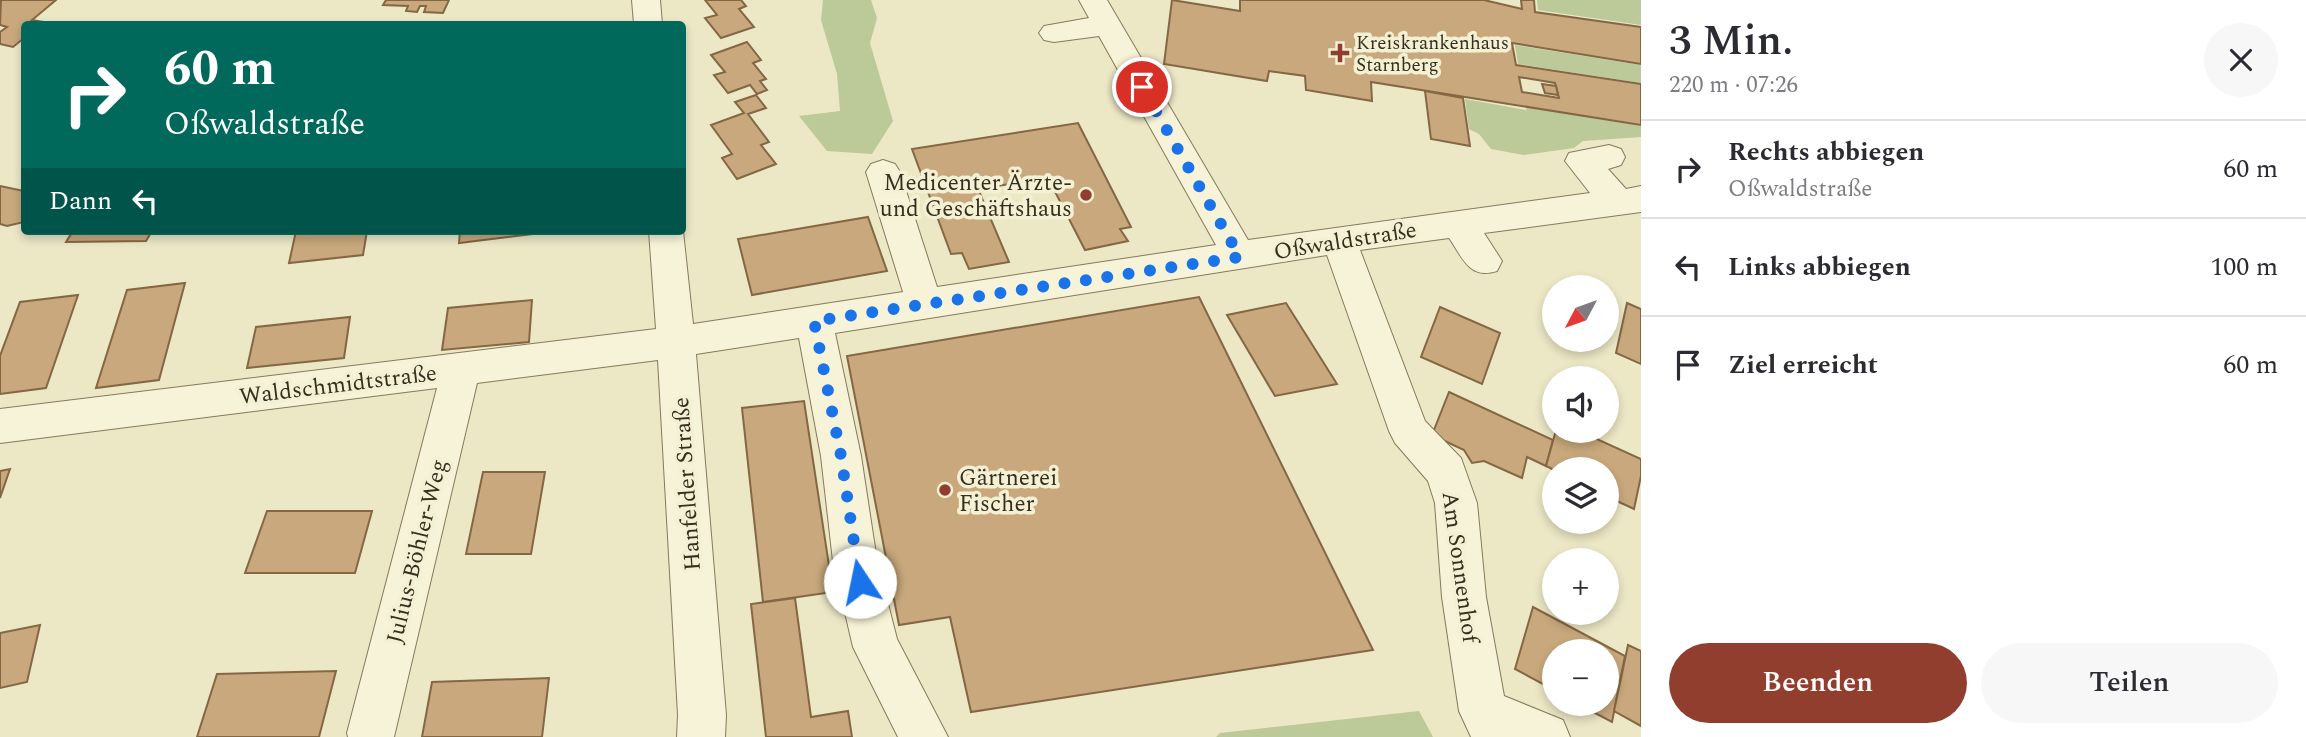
<!DOCTYPE html>
<html lang="de">
<head>
<meta charset="utf-8">
<style>
	:root { --surface:#fff; --page:#f7f7f7; --text:#2b2b33; --muted:#7c7c81; --line:#e1e1e2; --accent:#923e2f }
	body { margin:0; font-family:Spectral,serif; background:var(--page); color:var(--text); height:100vh; display:flex; flex-direction:column; font-size:26px; white-space:nowrap }
	* { box-sizing:border-box; margin:0 }
	p { font-size:23px; color:var(--muted) }
	.icon { flex:none; width:38px; height:38px; fill:none; stroke:currentColor; stroke-width:2; stroke-linecap:round; stroke-linejoin:round }
	.map { position:relative; flex:1; overflow:hidden }
	.sheet { display:flex; flex-direction:column; background:var(--surface); width:665px }
	.sheet>* { flex:none }
	.hud { position:absolute; left:21px; top:21px; width:665px; height:214px; border-radius:7px; box-shadow:0 4px 10px #0003; background:#00695c; color:#fff; overflow:hidden }
	.needle { width:46px; rotate:229deg }
	.fabs { position:absolute; left:1542px; top:275px; display:grid; gap:14px }
	.fabs a { display:grid; place-items:center; width:77px; height:77px; border-radius:50%; background:var(--surface); box-shadow:0 4px 10px #0003; font-size:35px }
	.pin { position:absolute; display:grid; place-items:center; width:60px; height:60px; color:#fff; margin:-30px; border:4px solid #fff; border-radius:50%; box-shadow:0 2px 7px #0007 }
	.me { position:absolute; width:77px; margin:-38px; rotate:349deg; stroke-linejoin:round; filter:drop-shadow(0 0 5px #0008) }
	.turn { display:flex; align-items:center; gap:24px; height:147px; padding:0 28px; font-size:32px }
	.turn .icon { width:91px; height:91px; stroke-width:2.5 }
	.turn b { display:block; font-size:49px; line-height:60px }
	.then { display:flex; align-items:center; height:66px; padding:0 28px; background:#0003; gap:14px; font-size:26px }
	.round { display:grid; place-items:center; flex:none; width:74px; height:74px; border-radius:37px; background:var(--page) }
	.overview { display:flex; align-items:center; justify-content:space-between; height:119px; padding:0 28px }
	h1 { font-size:42px; font-weight:600; line-height:52px }
	.button { display:flex; gap:14px; margin-top:auto; padding:14px 28px }
	.button a { flex:1; height:80px; border-radius:42px; background:var(--accent); color:#fff; font-size:28px; font-weight:600; line-height:80px; text-align:center }
	.button a+a { background:var(--page); color:var(--text) }
	ul { padding:0; list-style:none }
	li { display:flex; align-items:center; gap:21px; height:98px; padding:0 28px; border-top:2px solid var(--line) }
	li div { flex:1 }
	li b { display:block; font-size:26px }
	li em { font-style:normal }
	main { display:flex; flex:1; min-height:0 }
	.map>svg:first-child { display:block }
</style>
</head>
<body>
<main>
<div class="map">
<svg width="1641" height="737" viewBox="0 0 1641 737">
	<rect width="100%" height="100%" fill="#ece7c5"/>
	<g fill="#bcc999">
		<path d="M823,0H871L877,18L870,43L893,121L872,154L827,151L799,116L840,111L837,74L821,20Z"/>
		<path d="M1537,0H1641V25L1538,10Z"/>
		<path d="M1515,45L1641,65V83L1518,64Z"/>
		<path d="M1465,99L1526,110L1527,106L1641,126V137L1583,141L1574,148L1524,155L1491,149L1479,134L1469,129Z"/>
		<path d="M1419,711L1433,737H1216L1220,733Z"/>
	</g>
	<g fill="#c8a87c" stroke="#846743" stroke-width="2" fill-rule="evenodd">
		<path d="M1,0H56L32,20L44,22L41,24H24V38L13,47L0,44V32L7,27L0,25Z"/>
		<path d="M386,0H449L443,13L424,12L426,6H420L417,12L406,11L408,6L383,5Z"/>
		<path d="M705,0H741L746,6L739,9L754,27L721,38L705,18L717,15Z"/>
		<path d="M1172,0L1240,11V0H1484L1522,9L1521,0H1534L1535,12L1641,27V64L1512,43L1516,65L1641,84V125L1371,82L1372,101L1306,90L1305,76L1269,71L1267,81L1164,64ZM1519,77L1555,83L1559,98L1522,92Z"/>
		<path d="M747,42L761,60L753,63L766,79L760,81L767,90L757,94L750,85L728,93L714,75L725,72L711,55Z"/>
		<path d="M1542,84L1556,86L1558,95L1545,93Z"/>
		<path d="M1425,91L1463,98L1470,146L1431,139Z"/>
		<path d="M756,95L766,108L748,114L769,142L761,145L776,164L737,179L722,158L732,154L711,125L744,113L735,102Z"/>
		<path d="M1078,123L1131,227L1120,229L1128,241L1085,250L1048,178L978,189L1009,262L969,269L962,253L951,254L912,149Z"/>
		<path d="M0,186L24,191V222L7,226L0,224Z"/>
		<path d="M868,217L887,271L752,295L738,239Z"/>
		<path d="M73,231H152L146,241L66,242Z"/>
		<path d="M296,231H367L363,255L289,263Z"/>
		<path d="M460,231H532V234L459,243Z"/>
		<path d="M185,283L159,380L96,388L127,290Z"/>
		<path d="M78,295L46,388L0,394V356L20,302Z"/>
		<path d="M1199,297L1373,650L971,712L950,617L899,625L847,356Z"/>
		<path d="M532,300L529,342L442,350L448,308Z"/>
		<path d="M1286,303L1337,384L1275,396L1227,315Z"/>
		<path d="M1627,303L1641,309V364L1616,353Z"/>
		<path d="M1440,307L1500,333L1482,384L1421,357Z"/>
		<path d="M350,317L344,358L247,368L256,327Z"/>
		<path d="M1449,392L1553,440L1546,466L1527,457L1522,478L1484,461L1472,463L1464,450L1432,435Z"/>
		<path d="M804,401L833,592L763,602L742,408Z"/>
		<path d="M1556,430H1577L1641,459V476L1634,509L1606,496V469L1554,470L1546,466Z"/>
		<path d="M10,469L0,498V471Z"/>
		<path d="M483,472H545L531,554H466Z"/>
		<path d="M267,511H372L355,573H245Z"/>
		<path d="M795,598L811,717L848,711L852,737H766L751,604Z"/>
		<path d="M1533,607L1625,656L1612,722L1578,704H1606V651H1554V690L1515,669Z"/>
		<path d="M40,625L27,682L0,688V633Z"/>
		<path d="M1628,645L1641,651V726L1614,711Z"/>
		<path d="M336,671L319,737H197L217,674Z"/>
		<path d="M549,678L542,737H422L432,682Z"/>
	</g>
	<g fill="none" stroke-linecap="round" stroke-linejoin="round">
		<g stroke="#86795c" stroke-width="2">
			<g id="minor">
				<path d="M632,0H660L662,24H634Z"/>
				<path d="M1079,0H1107L1248,240L1590,193L1565,161L1569,153L1609,145L1621,149L1625,157L1621,165L1608,169L1626,189L1641,186V212L1484,233L1502,261L1497,271C1469,280 1463,258 1449,238L1360,250L1425,421L1461,458L1477,503L1486,597L1504,696L1563,720L1570,737H1471L1459,711L1442,597L1435,503L1428,481L1395,443L1389,431L1327,255L835,333L861,456L877,561L897,639L948,737H898L853,647L833,561L821,456L799,338L696,354L726,715L725,737H677L678,715L658,360L477,383L394,737H348L347,733L437,388L0,443V409L656,329L649,231H683L693,324L903,292L866,172L871,164L883,160L895,164L900,172L937,287L1216,245L1099,36L1054,42L1044,40L1039,33L1044,26L1089,18Z"/>
			</g>
		</g>
		<use href="#minor" fill="#f7f3d8" fill-rule="evenodd"/>
	</g>
	<g fill="none" stroke-linecap="round" stroke-linejoin="round">
		<path stroke="#1a73e8" stroke-width="12" stroke-dasharray="0 21.6" d="M860,582L841,456L814,321L1240,257L1142,87"/>
	</g>
	<g fill="#923e2f" stroke="#f4f0d4" stroke-width="2.5">
		<path d="M1336.5 42.5h7v7h7v7h-7v7h-7v-7h-7v-7h7z"/>
		<circle cx="1086" cy="195" r="7"/>
		<circle cx="945" cy="490" r="7"/>
	</g>
	<g text-anchor="middle" stroke-width="7" stroke-linejoin="round" paint-order="stroke">
		<g font-size="19" fill="#372e1f" stroke="#f4f0d4" text-anchor="start">
			<text x="1356" y="49">Kreiskrankenhaus<tspan x="1356" dy="22">Starnberg</tspan></text>
		</g>
		<g font-size="23" fill="#372e1f" stroke="#f4f0d4" text-anchor="end">
			<text x="1072" y="190">Medicenter Ärzte-<tspan x="1072" dy="26">und Geschäftshaus</tspan></text>
			<text x="959" y="485" text-anchor="start">Gärtnerei<tspan x="959" dy="26">Fischer</tspan></text>
		</g>
		<g font-size="23" fill="#372e1f" stroke="#f4f0d4">
			<text transform="translate(1345 240) rotate(-9)" y="8">Oßwaldstraße</text>
			<text transform="translate(338 384) rotate(-7)" y="8">Waldschmidtstraße</text>
			<text transform="translate(686 484) rotate(-94)" y="8">Hanfelder Straße</text>
			<text transform="translate(416 551) rotate(-76)" y="8">Julius-Böhler-Weg</text>
			<text transform="translate(1461 567) rotate(82)" y="8">Am Sonnenhof</text>
		</g>
	</g>
</svg>
<div class="fabs">
<a><svg class="needle" viewBox="-14 -14 28 28"><path d="M0-13l5 13h-10z" fill="#e53935"/><path d="M0 13l5-13h-10z" fill="#7c7c81"/></svg></a>
<a><svg class="icon" aria-label="sound" viewBox="0 0 24 24"><path d="M4 9h4l5-4v14l-5-4H4zM17 9q2 3 0 6"/></svg></a>
<a><svg class="icon" aria-label="layers" viewBox="0 0 24 24"><path d="M12 4l9 5-9 5-9-5zM3 14l9 5 9-5"/></svg></a>
<a>+</a>
<a>−</a>
</div>
<div class="pin" style="left:1142px;top:87px;background:#d93025"><svg class="icon" aria-label="arrive" viewBox="0 0 24 24"><path d="M6 21V4h12l-3 4 3 4H6"/></svg></div>
<svg class="me" style="left:860px;top:582px" viewBox="-20 -20 40 40"><circle r="19" fill="#fff"/><path d="M0-13L10 11 0 6-10 11z" fill="#1a73e8"/></svg>
<div class="hud">
<div class="turn"><svg class="icon" aria-label="right" viewBox="0 0 24 24"><path d="M7 20v-9h11M14 6l5 5-5 5"/></svg><div><b>60 m</b>Oßwaldstraße</div></div>
<div class="then">Dann<svg class="icon" aria-label="left" viewBox="0 0 24 24"><path d="M17 20v-9H6M10 6l-5 5 5 5"/></svg></div>
</div>
</div>
<section class="sheet">
<div class="overview"><div><h1>3 Min.</h1><p>220 m · 07:26</p></div><a class="round"><svg class="icon" aria-label="close" viewBox="0 0 24 24"><path d="M6 6l12 12M18 6L6 18"/></svg></a></div>
<ul>
<li><svg class="icon" aria-label="right" viewBox="0 0 24 24"><path d="M7 20v-9h11M14 6l5 5-5 5"/></svg><div><b>Rechts abbiegen</b><p>Oßwaldstraße</p></div><em>60 m</em></li>
<li><svg class="icon" aria-label="left" viewBox="0 0 24 24"><path d="M17 20v-9H6M10 6l-5 5 5 5"/></svg><div><b>Links abbiegen</b></div><em>100 m</em></li>
<li><svg class="icon" aria-label="arrive" viewBox="0 0 24 24"><path d="M6 21V4h12l-3 4 3 4H6"/></svg><div><b>Ziel erreicht</b></div><em>60 m</em></li>
</ul>
<div class="button"><a>Beenden</a><a>Teilen</a></div>
</section>
</main>
</body>
</html>
